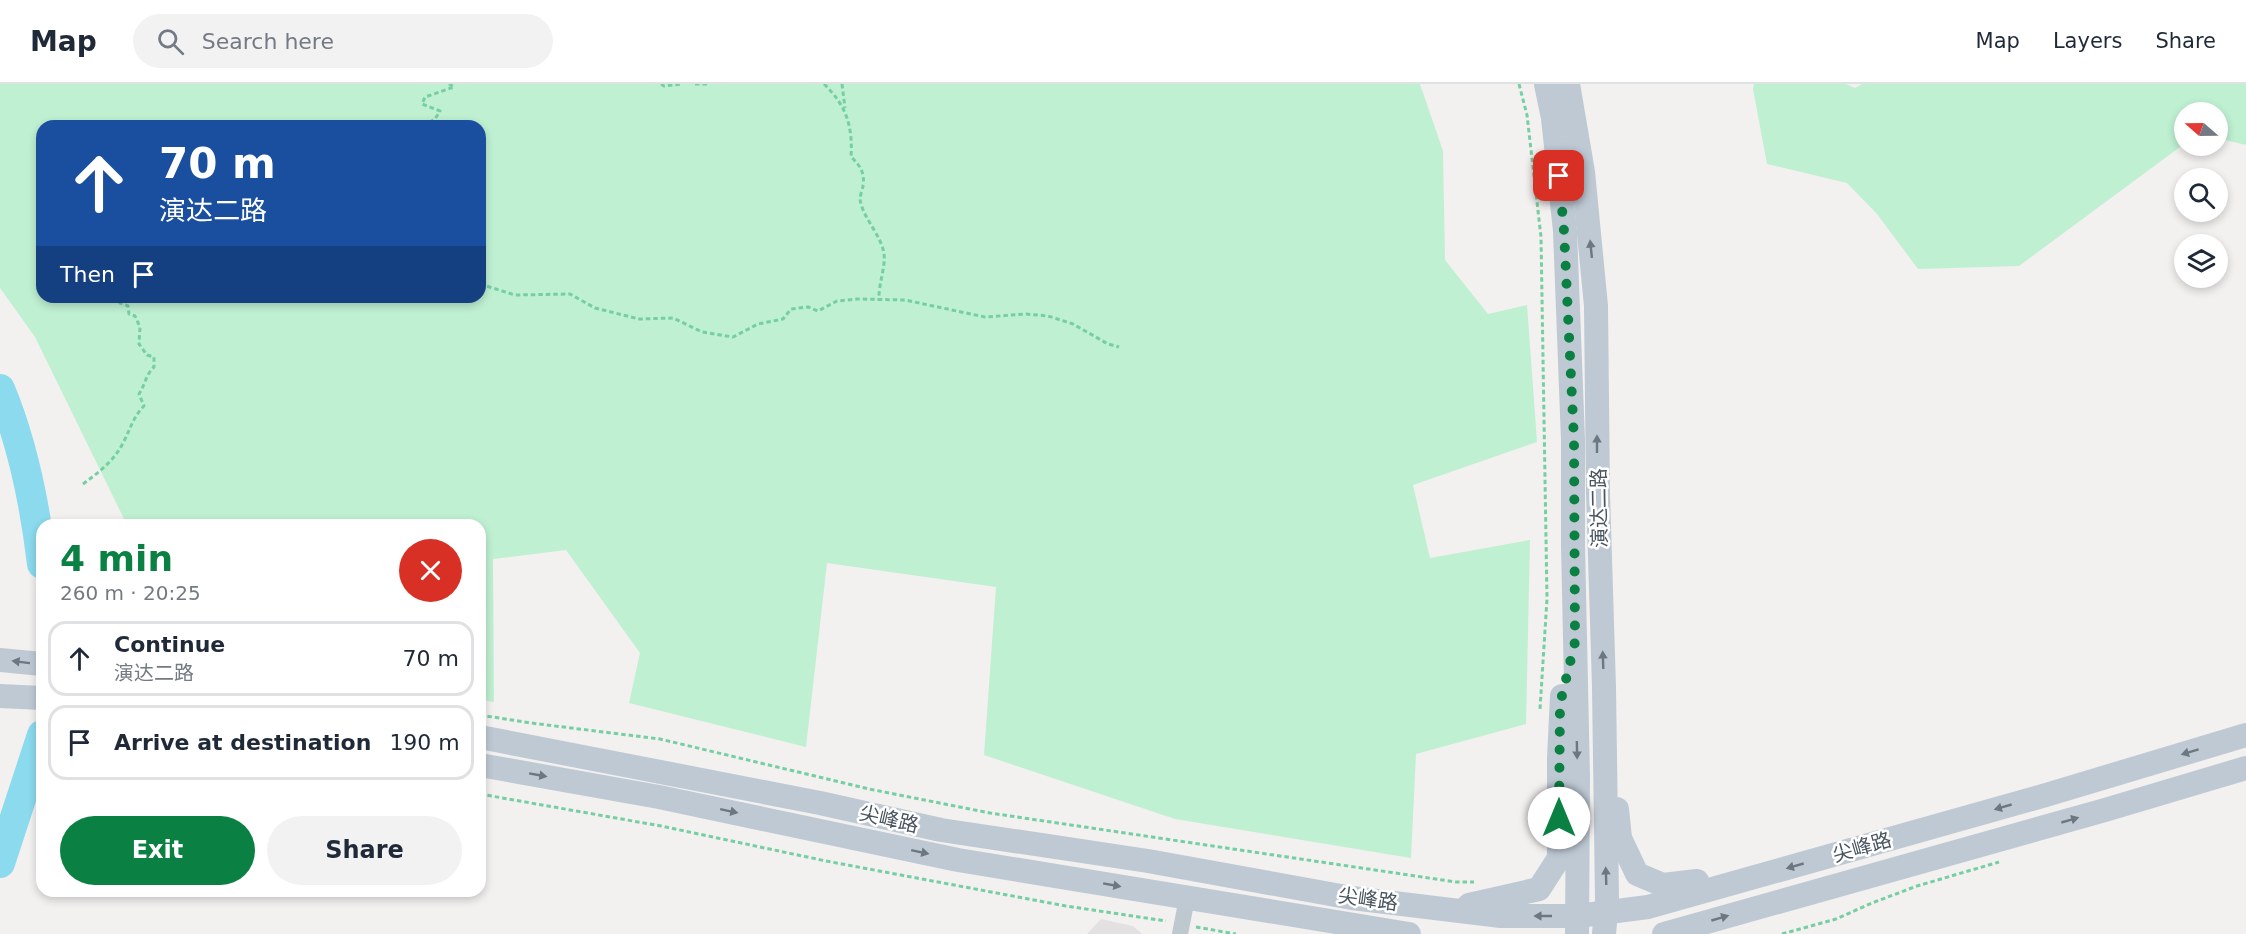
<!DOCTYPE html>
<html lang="en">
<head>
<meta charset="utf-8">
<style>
	:root { --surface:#fff; --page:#f2f2f3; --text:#1f2937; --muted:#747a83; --line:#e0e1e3; --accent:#0b8043 }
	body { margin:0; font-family:"DejaVu Sans","Noto Sans SC",sans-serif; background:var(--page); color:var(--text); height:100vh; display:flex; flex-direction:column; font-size:22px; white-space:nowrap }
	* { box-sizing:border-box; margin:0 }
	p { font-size:20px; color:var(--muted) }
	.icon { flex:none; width:33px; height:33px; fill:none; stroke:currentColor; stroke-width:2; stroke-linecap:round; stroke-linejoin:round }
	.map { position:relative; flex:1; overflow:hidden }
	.sheet { position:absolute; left:36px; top:435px; width:450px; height:378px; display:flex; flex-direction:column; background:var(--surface); border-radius:18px; box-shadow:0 3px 9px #0003 }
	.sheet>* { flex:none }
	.top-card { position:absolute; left:36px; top:36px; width:450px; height:183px; border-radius:18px; box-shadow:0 3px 9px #0003; background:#1a4fa0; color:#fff; overflow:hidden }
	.needle { width:39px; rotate:290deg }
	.fabs { position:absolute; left:2174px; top:18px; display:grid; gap:12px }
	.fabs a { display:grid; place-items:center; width:54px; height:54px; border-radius:50%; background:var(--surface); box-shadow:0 3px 9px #0003; font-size:30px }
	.pin { position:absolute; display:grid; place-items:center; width:51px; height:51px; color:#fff; margin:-26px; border-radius:12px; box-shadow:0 3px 9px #0006 }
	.me { position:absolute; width:66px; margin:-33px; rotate:0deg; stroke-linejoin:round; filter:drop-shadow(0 0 4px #0008) }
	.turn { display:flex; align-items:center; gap:21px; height:126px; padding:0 24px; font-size:27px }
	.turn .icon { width:78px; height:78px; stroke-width:2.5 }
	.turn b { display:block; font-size:42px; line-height:51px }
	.then { display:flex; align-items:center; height:57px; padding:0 24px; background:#0003; gap:12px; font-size:22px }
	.round { display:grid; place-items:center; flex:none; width:63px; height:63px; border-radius:32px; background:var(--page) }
	.summary { display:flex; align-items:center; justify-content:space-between; height:102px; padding:0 24px }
	h1 { font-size:36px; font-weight:700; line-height:45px; color:var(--accent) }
	.primary-button { display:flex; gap:12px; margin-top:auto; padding:12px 24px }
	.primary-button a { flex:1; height:69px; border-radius:36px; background:var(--accent); color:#fff; font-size:24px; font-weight:700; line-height:69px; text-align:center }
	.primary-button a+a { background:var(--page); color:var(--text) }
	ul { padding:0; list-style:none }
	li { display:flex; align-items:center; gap:18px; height:75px; margin:0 12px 9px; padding:0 12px; border:3px solid var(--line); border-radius:18px }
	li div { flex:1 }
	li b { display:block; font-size:22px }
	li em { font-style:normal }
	header { display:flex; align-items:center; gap:36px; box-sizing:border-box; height:84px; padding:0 30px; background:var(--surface); border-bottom:2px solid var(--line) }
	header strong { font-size:28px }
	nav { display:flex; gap:33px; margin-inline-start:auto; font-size:21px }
	.search { width:420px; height:54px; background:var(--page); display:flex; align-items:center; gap:15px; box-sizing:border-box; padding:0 21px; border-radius:33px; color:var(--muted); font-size:22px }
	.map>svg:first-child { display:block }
</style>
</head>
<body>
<header>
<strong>Map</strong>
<div class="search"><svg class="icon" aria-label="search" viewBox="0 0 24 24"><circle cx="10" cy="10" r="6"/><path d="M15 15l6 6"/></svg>Search here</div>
<nav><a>Map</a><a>Layers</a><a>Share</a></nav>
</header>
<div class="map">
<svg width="2246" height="850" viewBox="0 0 2246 850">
	<rect width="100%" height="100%" fill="#f3f0f0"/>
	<path fill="#e4e1e2" d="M1101,835L1133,842L1142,850H1087Z"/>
	<g fill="#bff0d2" fill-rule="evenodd">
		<path d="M0,0H1420L1443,67L1445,176L1488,230L1527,221L1537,358L1413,401L1430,474L1530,456L1526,640L1416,670L1411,774L1175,735L984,671L996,503L827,479L806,663L629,619L640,569L566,466L493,475L494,618L480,616V441H127L35,253L0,204ZM42,42H480V213H42Z"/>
		<path d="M1754,0H1846L1855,4L1862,0H2246V61L2217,54V28H2184V60L2019,182L1918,185L1877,130L1847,99L1767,80L1753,5Z"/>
	</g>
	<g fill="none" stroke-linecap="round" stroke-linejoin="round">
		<g stroke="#8bdaee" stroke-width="30">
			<path d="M0,305C23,360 35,421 42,480"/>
			<path d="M0,779L42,651"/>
		</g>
		<g stroke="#76cfa2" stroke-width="3" stroke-dasharray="4.5 3" stroke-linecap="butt">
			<path d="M661,0L664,2L681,0"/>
			<path d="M695,0H707"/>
			<path d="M824,0C846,21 853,42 851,73C860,81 865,89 863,101C863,105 860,111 860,115C862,133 882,152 884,170C886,182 878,201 879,217"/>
			<path d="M842,0L845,24"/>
			<path d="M1519,0L1527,31L1541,153L1547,515L1540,625"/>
			<path d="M423,42L435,35L440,27L422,20L425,13L454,3L449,0"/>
			<path d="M480,200L515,211L570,210L595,224L639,235L673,234L702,248L733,253L758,240L783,235L791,225L808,223L818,227L837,217L857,215L905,216L985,233L1026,230L1048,232L1073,240L1108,260L1119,263"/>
			<path d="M83,400C99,388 114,377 123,359C130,346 133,333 144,322L139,310C145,301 146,290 154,283V273L147,271L139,260L140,243L135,232L129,230L128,222L120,219L117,215H108L107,213"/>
			<path d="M480,631L531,639L660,655L869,705L990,729L1456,798H1474"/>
			<path d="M480,710L661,742L826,777L1066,822L1166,837"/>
			<path d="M1196,843L1236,850"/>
			<path d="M1782,850L1836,835L1872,819L1917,802L1999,778"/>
		</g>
		<path stroke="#bec8cf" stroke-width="16" d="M1180,850L1187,814"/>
		<g stroke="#bec9d4" stroke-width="24">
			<path d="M1546,0L1553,34L1565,147L1573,356V461L1578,693L1577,850"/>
			<path d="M1568,0L1583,88L1596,222L1598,409L1604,603L1607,815L1604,850"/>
			<path d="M0,576L42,580"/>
			<path d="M0,612L42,614"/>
			<path d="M480,653L820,719L941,746L1148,777L1352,814L1501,832H1578L1648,823L2046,711L2246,651"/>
			<path d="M480,681L659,713L958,776L1409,850"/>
			<path d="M1617,725L1620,754L1637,790L1663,801L1697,797"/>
			<path d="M1469,821L1539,805L1559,774V674L1562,612"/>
			<path d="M1664,850L2105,726L2246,684"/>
		</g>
	</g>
	<defs><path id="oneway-solid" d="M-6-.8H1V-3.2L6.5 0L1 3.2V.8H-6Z" transform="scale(1.5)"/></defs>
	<g fill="#6b7781">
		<use href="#oneway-solid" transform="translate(1591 165) rotate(-96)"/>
		<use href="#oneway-solid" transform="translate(1597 360) rotate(-90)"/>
		<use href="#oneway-solid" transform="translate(1603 576) rotate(-92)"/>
		<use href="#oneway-solid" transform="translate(21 578) rotate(-173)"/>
		<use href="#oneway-solid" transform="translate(1577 666) rotate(89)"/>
		<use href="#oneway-solid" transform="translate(2190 668) rotate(163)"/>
		<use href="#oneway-solid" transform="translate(538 691) rotate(10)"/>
		<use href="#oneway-solid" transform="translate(2003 723) rotate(164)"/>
		<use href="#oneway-solid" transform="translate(729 727) rotate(12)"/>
		<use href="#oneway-solid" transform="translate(2070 736) rotate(-16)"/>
		<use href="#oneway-solid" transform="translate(920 768) rotate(12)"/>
		<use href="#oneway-solid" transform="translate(1795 782) rotate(164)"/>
		<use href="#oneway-solid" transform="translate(1606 792) rotate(-92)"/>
		<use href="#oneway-solid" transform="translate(1112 801) rotate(10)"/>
		<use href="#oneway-solid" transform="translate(1543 832) rotate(-180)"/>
		<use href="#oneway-solid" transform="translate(1720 834) rotate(-16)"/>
	</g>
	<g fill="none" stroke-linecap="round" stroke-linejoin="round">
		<path stroke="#0b8043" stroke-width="10" stroke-dasharray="0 18" d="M1559,92L1564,147L1574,356L1575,558L1560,620L1559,734"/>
	</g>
	<g text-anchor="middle" stroke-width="5" stroke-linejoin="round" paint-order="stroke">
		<g font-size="20" fill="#48545e" stroke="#fff">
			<text transform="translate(1599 424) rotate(-91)" y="7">演达二路</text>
			<text transform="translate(889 735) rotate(13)" y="7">尖峰路</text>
			<text transform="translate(1862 763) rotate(-16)" y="7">尖峰路</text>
			<text transform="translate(1368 815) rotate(8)" y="7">尖峰路</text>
		</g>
	</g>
</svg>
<div class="fabs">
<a><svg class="needle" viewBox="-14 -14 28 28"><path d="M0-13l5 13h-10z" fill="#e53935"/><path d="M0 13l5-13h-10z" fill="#747a83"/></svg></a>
<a><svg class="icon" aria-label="search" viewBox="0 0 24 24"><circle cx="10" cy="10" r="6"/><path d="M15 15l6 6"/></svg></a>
<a><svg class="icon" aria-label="layers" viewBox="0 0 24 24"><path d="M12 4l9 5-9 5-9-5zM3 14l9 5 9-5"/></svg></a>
</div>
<div class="pin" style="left:1559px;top:92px;background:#d93025"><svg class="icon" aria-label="arrive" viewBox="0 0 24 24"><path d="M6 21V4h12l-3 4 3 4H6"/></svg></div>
<svg class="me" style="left:1559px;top:734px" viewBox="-20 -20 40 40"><circle r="19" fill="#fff"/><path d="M0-13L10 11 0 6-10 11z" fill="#0b8043"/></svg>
<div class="top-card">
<div class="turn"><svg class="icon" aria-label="ahead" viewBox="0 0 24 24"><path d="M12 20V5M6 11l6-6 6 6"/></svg><div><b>70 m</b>演达二路</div></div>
<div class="then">Then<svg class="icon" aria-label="arrive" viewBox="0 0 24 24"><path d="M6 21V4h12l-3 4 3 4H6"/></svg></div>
</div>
<section class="sheet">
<div class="summary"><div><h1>4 min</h1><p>260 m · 20:25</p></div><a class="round" style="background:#d93025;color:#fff"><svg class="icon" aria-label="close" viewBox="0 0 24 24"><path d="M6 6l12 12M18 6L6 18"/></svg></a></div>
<ul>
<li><svg class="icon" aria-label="ahead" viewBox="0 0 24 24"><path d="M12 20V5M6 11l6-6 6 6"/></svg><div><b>Continue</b><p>演达二路</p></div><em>70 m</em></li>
<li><svg class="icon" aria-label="arrive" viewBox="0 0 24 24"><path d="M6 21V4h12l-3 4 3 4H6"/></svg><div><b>Arrive at destination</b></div><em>190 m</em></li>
</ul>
<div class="primary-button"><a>Exit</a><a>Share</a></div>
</section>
</div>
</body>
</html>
